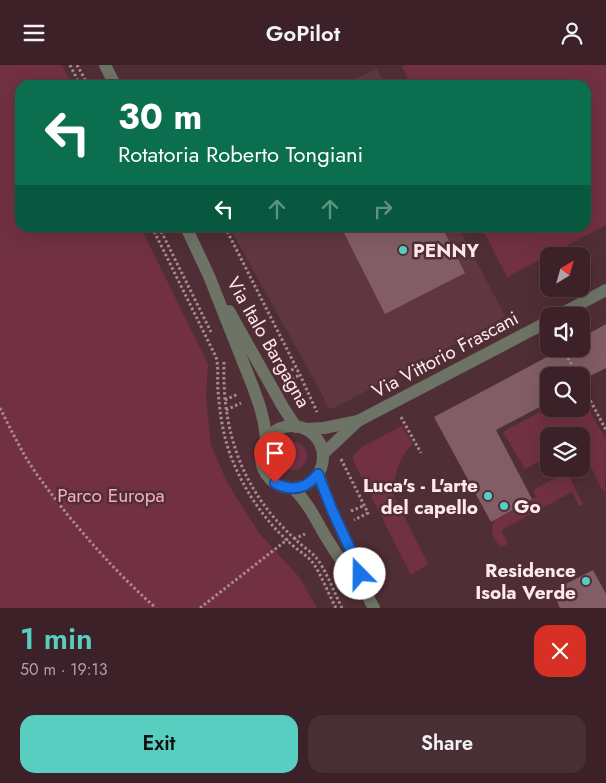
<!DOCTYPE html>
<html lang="en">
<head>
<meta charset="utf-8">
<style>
	:root { --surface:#3c2228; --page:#472f34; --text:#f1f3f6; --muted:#aca4a8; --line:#553f45; --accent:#58cec0 }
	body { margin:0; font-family:Jost,sans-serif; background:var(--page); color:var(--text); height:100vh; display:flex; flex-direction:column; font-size:19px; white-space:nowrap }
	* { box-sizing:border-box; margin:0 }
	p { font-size:16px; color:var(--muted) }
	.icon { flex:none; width:28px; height:28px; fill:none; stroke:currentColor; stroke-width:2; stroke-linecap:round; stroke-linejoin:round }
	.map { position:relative; height:543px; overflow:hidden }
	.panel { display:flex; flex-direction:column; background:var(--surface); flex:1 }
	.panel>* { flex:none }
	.hud { position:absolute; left:15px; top:15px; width:576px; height:152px; border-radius:15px; box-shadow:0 5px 20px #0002,0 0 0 1px var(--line); background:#0b6e4f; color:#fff; overflow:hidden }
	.needle { width:32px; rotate:37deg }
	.buttons { position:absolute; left:540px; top:182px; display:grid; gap:10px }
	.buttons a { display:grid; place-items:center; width:50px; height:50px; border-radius:10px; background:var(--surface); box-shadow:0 5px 20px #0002,0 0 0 1px var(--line); font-size:25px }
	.pin { position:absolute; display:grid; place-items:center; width:42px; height:42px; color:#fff; margin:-51px -21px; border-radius:50% 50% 50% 0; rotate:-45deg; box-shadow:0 0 5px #0007 }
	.pin .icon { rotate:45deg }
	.me { position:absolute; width:55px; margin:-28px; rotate:338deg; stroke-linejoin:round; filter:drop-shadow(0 0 4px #0008) }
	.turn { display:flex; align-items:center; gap:18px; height:105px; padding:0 20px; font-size:22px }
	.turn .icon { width:65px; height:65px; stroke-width:2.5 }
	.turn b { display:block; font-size:35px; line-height:42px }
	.lanes { display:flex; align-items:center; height:48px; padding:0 20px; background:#0003; justify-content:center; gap:25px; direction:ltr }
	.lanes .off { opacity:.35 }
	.round { display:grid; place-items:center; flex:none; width:52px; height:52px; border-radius:15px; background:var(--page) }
	.head { display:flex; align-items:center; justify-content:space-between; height:85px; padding:0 20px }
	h1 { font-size:30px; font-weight:600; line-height:38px; color:var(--accent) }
	.action { display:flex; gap:10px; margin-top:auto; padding:10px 20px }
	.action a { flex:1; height:58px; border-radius:15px; background:var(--accent); color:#111; font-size:20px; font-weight:600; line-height:58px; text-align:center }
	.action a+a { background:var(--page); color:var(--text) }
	header { display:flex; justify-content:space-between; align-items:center; height:65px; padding:0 20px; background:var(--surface); font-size:22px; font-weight:600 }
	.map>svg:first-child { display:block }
</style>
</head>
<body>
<header><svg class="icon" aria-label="menu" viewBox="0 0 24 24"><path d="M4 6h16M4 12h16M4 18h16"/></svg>GoPilot<svg class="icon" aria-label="person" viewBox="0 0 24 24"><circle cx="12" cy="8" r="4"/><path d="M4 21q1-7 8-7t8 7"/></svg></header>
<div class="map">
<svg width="606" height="543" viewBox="0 0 606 543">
	<rect width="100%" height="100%" fill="#502e36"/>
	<g fill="#603740">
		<path d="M377,3L385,20H344Z"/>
		<path d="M230,163H459L505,251L489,261L334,343H330L326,340L323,331Z"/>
	</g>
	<g fill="#713143">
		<path d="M0,0H62L72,20H20V162L141,163L208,299L206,332L211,380L227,417L259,468L300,513L317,543H0Z"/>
		<path d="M405,0H606V160L507,212L482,163L586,162V20H411L402,2Z"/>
		<path d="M581,330L606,375L605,427L601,423L590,400L581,393V371H549V391L525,404L503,367L549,342V344H581Z"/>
		<path d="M402,361L413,379C399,390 392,416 394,432L428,499L411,510L354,397L353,391L362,382Z"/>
		<circle cx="293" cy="391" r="14"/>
		<path d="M563,409L570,413L583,439L579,441L572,427L501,465L508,479L501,482C492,474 489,464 496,453L536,432L533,425Z"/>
	</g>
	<g fill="#835d65">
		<path d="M341,162H442L465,208L385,249Z"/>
		<path d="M606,259V303L590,311H549V337L496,365L532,434L491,457L434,352L562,284H581V273Z"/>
		<path d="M593,505L606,529V543H560L552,526Z"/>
	</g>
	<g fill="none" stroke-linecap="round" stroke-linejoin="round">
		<g stroke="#a78b91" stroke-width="3" stroke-dasharray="2.5 2.5" stroke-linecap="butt">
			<path d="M70,0L80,20"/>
			<path d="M77,0L88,20"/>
			<path d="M152,162L216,292C219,303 217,315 218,326C220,349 223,372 232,394C244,425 265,456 290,478C297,485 307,490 313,498C321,509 329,530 336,543"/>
			<path d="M159,162L211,267"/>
			<path d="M225,162L300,310L317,347"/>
			<path d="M563,284L578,311"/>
			<path d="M224,297C222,357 237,411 277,456C283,462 289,469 296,475C303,482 312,487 318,495C328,510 334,527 342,543"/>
			<path d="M282,309L296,303"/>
			<path d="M287,316L300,310"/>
			<path d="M581,318L606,365"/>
			<path d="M225,335L238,329"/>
			<path d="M0,343C8,359 16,375 25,391C37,411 52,430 67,449C95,483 123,514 156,543"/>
			<path d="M226,345L241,338"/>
			<path d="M401,352L421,388"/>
			<path d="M341,394L368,448L354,455"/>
			<path d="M351,446L365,440"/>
			<path d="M294,474L305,469"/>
			<path d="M200,543L288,474"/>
		</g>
		<g stroke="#6d7365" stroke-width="12">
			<path d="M557,251L606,225"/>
			<path d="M305,364L324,363L358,356"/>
			<path d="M323,389L358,356L549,256"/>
		</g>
		<g stroke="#6d7365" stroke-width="12">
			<path d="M105,0L115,20"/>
			<path d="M186,162L209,211L253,322L260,342L264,358L266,375"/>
			<path d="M229,246L283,342L296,362"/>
			<circle cx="292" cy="392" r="31"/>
			<path d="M318,409L332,445L351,486L370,536L374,543"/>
			<path d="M293,423C310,440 314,452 326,472C337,490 349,508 361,524"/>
		</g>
	</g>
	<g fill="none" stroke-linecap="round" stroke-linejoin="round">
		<g stroke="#114b97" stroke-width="12">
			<path id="route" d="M275,418C292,427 306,424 318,409L332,445L351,486L360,509"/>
		</g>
		<use href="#route" stroke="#1a73e8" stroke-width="9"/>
	</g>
	<g fill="#58cec0" stroke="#502e36" stroke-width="2">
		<circle cx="403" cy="185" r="5"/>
		<circle cx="488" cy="431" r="5"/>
		<circle cx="504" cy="441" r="5"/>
		<circle cx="586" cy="516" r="5"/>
	</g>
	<g text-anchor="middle" stroke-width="5" stroke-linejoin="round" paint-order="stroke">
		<g font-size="19" font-weight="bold" fill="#ffe8ec" stroke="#502e36" text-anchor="start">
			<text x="413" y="192">PENNY</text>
			<text x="478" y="427" text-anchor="end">Luca's - L'arte<tspan x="478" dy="22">del capello</tspan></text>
			<text x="514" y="448">Go</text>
			<text x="576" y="512" text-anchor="end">Residence<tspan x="576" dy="22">Isola Verde</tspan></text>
		</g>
		<g font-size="19" fill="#ffe8ec" stroke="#502e36">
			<text transform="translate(269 277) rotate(60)" y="7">Via Italo Bargagna</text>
			<text transform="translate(445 289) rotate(-28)" y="7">Via Vittorio Frascani</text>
		</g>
		<g font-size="19" fill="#f7aebe" stroke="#502e36">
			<text x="111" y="437">Parco Europa</text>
		</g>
	</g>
</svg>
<div class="buttons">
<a><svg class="needle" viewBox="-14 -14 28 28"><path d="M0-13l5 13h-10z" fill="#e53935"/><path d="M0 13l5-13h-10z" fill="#aca4a8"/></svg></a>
<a><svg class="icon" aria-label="sound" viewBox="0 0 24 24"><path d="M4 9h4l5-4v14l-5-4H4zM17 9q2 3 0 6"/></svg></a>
<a><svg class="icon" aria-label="search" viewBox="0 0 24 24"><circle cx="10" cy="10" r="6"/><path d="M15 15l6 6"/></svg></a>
<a><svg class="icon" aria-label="layers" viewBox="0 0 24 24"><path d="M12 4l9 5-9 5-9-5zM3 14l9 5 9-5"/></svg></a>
</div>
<div class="pin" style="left:275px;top:418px;background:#d93025"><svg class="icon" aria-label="arrive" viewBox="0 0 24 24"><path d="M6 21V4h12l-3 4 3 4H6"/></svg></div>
<svg class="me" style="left:360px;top:509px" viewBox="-20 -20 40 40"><circle r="19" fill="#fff"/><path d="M0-13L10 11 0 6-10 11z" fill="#1a73e8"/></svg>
<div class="hud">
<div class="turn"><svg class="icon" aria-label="left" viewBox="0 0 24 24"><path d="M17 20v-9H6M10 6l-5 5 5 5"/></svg><div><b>30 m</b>Rotatoria Roberto Tongiani</div></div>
<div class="lanes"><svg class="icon" aria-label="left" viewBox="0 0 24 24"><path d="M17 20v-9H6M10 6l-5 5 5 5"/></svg><svg class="icon off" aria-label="ahead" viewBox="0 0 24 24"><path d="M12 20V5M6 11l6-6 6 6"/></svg><svg class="icon off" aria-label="ahead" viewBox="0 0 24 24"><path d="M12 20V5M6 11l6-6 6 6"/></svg><svg class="icon off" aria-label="right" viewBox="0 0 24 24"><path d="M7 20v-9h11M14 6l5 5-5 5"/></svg></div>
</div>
</div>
<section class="panel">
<div class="head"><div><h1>1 min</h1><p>50 m · 19:13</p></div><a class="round" style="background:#d93025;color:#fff"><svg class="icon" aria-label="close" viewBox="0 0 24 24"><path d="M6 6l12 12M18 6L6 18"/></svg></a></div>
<div class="action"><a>Exit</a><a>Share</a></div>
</section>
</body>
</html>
